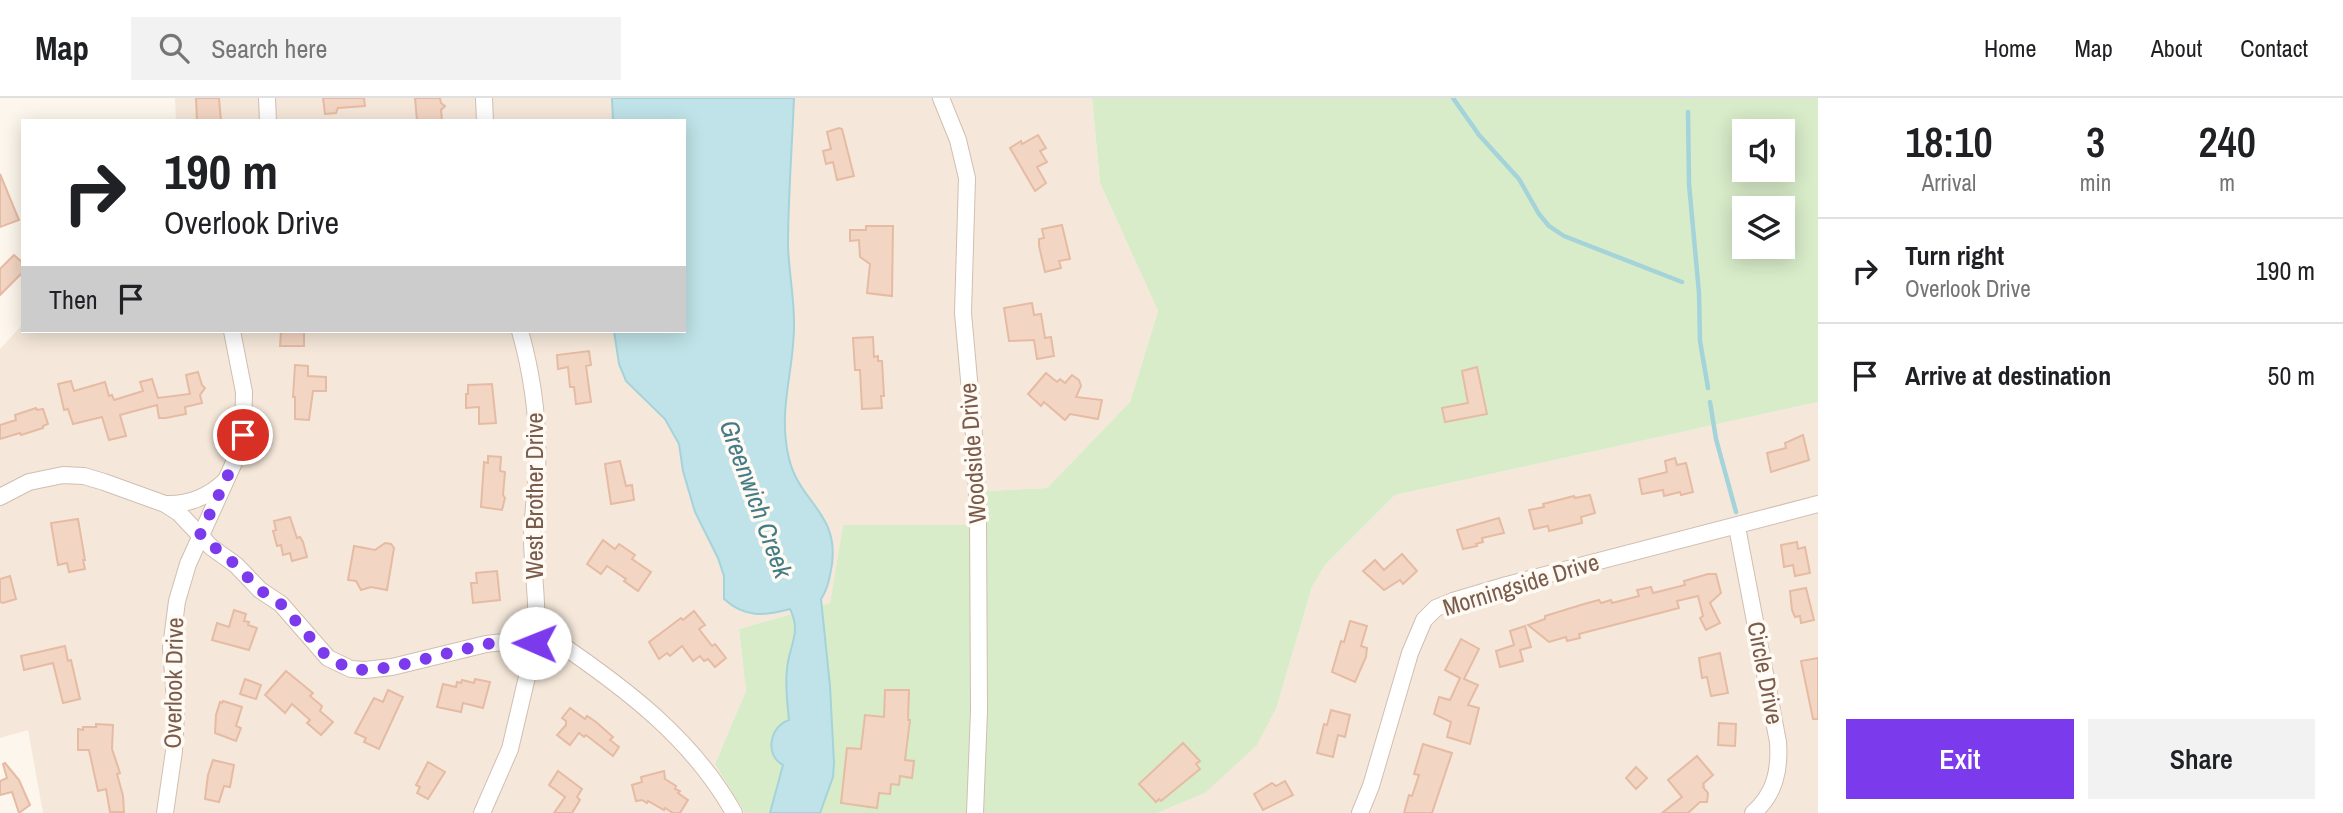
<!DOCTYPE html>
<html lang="en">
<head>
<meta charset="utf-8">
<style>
	:root { --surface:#fff; --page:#f2f2f2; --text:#202124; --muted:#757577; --line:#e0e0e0; --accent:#7c3aed }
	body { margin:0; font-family:"Archivo Narrow",sans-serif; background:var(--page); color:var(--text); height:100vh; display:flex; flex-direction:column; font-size:26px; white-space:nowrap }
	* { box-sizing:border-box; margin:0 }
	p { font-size:23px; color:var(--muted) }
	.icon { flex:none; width:38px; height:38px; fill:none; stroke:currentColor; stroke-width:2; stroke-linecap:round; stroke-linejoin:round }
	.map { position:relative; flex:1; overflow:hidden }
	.drawer { display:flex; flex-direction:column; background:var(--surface); width:525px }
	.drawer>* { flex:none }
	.hud { position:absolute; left:21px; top:21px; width:665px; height:214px; border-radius:0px; box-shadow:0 4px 18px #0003; background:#fff; color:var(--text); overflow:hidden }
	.tools { position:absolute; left:1732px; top:21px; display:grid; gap:14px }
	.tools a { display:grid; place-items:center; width:63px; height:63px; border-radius:0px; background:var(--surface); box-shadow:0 4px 18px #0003; font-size:35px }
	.pin { position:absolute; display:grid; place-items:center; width:60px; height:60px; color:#fff; margin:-30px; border:4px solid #fff; border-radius:50%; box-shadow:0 2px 7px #0007 }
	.me { position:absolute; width:77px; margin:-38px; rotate:271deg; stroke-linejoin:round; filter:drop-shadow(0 0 5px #0008) }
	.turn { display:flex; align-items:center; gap:24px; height:147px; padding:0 28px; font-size:32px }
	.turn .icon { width:91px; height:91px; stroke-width:2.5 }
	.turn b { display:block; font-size:49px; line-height:60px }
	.then { display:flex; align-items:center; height:66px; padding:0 28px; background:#0003; gap:14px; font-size:26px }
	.eta { display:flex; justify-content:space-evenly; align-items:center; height:119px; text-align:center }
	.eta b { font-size:42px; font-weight:600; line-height:49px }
	.action { display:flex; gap:14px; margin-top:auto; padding:14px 28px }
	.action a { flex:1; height:80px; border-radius:0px; background:var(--accent); color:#fff; font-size:28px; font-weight:600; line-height:80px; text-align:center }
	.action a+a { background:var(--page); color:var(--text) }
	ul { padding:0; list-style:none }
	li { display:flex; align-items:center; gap:21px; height:105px; padding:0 28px; border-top:2px solid var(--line) }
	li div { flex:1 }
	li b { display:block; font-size:26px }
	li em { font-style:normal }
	header { display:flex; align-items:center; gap:42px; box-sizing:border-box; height:98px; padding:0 35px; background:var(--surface); border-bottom:2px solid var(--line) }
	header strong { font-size:33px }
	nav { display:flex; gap:38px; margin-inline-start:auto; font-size:24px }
	.search { width:490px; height:63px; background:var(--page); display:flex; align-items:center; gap:18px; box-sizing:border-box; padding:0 24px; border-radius:0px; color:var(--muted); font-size:26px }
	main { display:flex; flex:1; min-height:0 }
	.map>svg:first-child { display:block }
</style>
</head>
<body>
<header>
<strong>Map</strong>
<div class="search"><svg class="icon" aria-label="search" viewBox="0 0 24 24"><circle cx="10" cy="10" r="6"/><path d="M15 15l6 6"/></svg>Search here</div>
<nav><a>Home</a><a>Map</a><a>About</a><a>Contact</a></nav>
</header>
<main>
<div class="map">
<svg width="1818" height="715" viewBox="0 0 1818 715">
	<rect width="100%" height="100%" fill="#fdf6ec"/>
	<g fill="#f5e8da">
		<path d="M175,0H1092L1100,85L1158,213L1130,304L1047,390L986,393L987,427H843L830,505L739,531L746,593L715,666L745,715H43L28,632L0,640V251L23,226V233H684V23H176Z"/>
		<path d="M1818,304V715H1157L1205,695L1277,608L1312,489L1325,467L1395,397Z"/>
	</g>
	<path fill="#d8ecc9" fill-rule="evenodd" d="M1092,0H1818V304L1395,397L1325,467L1312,489L1277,608L1257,647L1205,695L1157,715H745L715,666L746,593L739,531L830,505L843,427H986V393L1047,390L1130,304L1158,213L1100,85ZM1745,33H1783V72H1745ZM1745,110H1783V149H1745Z"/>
	<path fill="#bfe3e8" stroke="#a5d3da" stroke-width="2" d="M612,0H794C792,50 788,100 788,149C789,174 794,199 794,224C795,270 778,309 788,356C797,404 839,413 832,466C830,478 828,491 821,501L830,588L834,665L833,679L820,715H770L783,667C764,657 770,628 789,622C787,604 785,588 787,571C789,547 802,535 790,511C764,518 745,520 724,501V478L718,460L695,414L683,373L679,346L665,321L626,283L619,266L614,233H684V23H613Z"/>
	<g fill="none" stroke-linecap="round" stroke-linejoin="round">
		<g stroke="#a5d3da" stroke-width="4.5">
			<path d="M1453,0L1479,37L1519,81L1539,116L1549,128L1564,138L1682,184"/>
			<path d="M1688,14L1689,86L1699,195L1700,243L1708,290"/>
			<path d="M1710,304L1716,341L1736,414"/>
		</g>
	</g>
	<g fill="#f3d5c3" stroke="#e6bba3" stroke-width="2">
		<path d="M196,0H219L221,23H197Z"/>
		<path d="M323,0H364L365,8L338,10L336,15L325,16Z"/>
		<path d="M415,0H440L441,5L445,8L441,12L442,23H417Z"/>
		<path d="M839,30L842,31L854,78L837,82L833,64L826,66L823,53L831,51L827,34Z"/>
		<path d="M1038,37L1046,50L1040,53L1047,64L1037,69L1046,85L1035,93L1010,50L1021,43L1022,46Z"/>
		<path d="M0,76L19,122L0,129Z"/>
		<path d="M1062,127L1070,161L1059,163L1061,170L1045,174L1039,148V141L1044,140L1042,131Z"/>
		<path d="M866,128H893L892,198L867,195L870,166L860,159L859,142L850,143V132H866Z"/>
		<path d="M14,157L23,165V174L0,197V171Z"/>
		<path d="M1032,205L1034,217L1041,216L1045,240L1051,239L1054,258L1037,261L1034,242L1009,243L1004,210Z"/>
		<path d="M283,233H304V248H280L281,234Z"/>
		<path d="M873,239L874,259L878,258V263H882L884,298H881L882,310L862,311L860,272H855L853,240Z"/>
		<path d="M589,253L591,267L586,268L591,304L576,306L574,289H570L568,269L558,271L557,257Z"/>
		<path d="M295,267L308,268V278L326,279V293H313L309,322L295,321V299H293Z"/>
		<path d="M1477,269L1487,316L1445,324L1442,310L1468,305L1462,273Z"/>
		<path d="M198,274L202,287L205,290L200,297L202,305L185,309L186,316L166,320H159L157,307L120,317L126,338L109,342L102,319L73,326L68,311L64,312L58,286L71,283L74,293L105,284L109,298L112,297L114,302L143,293L140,284L152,281L158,300L190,296L186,277Z"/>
		<path d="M1046,275L1057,284L1060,281L1065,285L1072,277L1079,282L1081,288L1076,299L1102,302L1098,321L1070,316L1065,322L1044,304L1041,308L1028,296Z"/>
		<path d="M492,286L496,325L479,326V309L466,310V296H468V287Z"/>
		<path d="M36,310L37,312L43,311L48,326L43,328V330L21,337L20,335L0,341V327L16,322L15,317Z"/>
		<path d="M1803,337L1809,362L1771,374L1767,355L1786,350L1785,345Z"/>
		<path d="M488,358L501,359L500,373L505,374L503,397L505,400L502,412L481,409L484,364L488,365Z"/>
		<path d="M1675,360L1677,367L1686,365L1693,394L1681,397L1680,394L1664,398L1663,392L1642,396L1639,381L1667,374L1665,363Z"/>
		<path d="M620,363L626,388L632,387L634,402L611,406L605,366Z"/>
		<path d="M1590,397L1595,415L1581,419L1582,425L1549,433L1548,428L1534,431L1529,412L1544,409L1543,406L1574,398L1575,400Z"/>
		<path d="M290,419L297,440L300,439L303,444L307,459L292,463L290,455L283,457L281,447L277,448L273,433L276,432L274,423Z"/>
		<path d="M1499,420L1504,435L1482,440L1483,444L1476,446L1477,448L1463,451L1457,432Z"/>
		<path d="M78,421L85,462H83L85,471L69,474L67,465L58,467L51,425Z"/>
		<path d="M603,442L615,451L619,446L635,457L632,461L651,474L638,493L624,483L626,481L607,468L601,476L587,466Z"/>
		<path d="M1797,444L1798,451L1805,449L1810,475L1795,478L1793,467L1784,469L1781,447Z"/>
		<path d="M385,445L391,446L394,450L387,492L371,489L361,492L356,483L348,482L354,448L375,452Z"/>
		<path d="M1402,456L1417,473L1403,486L1400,482L1384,492L1363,473L1375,462L1384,472Z"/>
		<path d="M497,473L500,502L473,505L471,485H477L476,475Z"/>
		<path d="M1708,476H1716L1721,495L1710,505L1720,525L1706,532L1700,520L1703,518L1698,498L1677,503L1679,510L1579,536L1580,540L1567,543L1566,539L1549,544L1528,527L1545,521V518L1584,506L1599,502L1601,505L1611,502L1612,505L1639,498L1637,492L1651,489L1653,495L1685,487L1684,483Z"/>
		<path d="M10,478L16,501L3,505L0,504V481Z"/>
		<path d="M1806,490L1814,522L1801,525L1800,518L1795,519L1792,512L1790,493Z"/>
		<path d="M234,512L246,516L244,523L249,524L248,527L257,530L249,552L212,542L217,525L229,529Z"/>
		<path d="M694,513L705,527L699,531L712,548L715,546L726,560L715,569L708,561L704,563L700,558L693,563L682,548L670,558L667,555L659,561L649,544L681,520L683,522Z"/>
		<path d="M1350,523L1367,528L1361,548L1367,550L1366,559L1355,584L1332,574L1341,543L1344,544Z"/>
		<path d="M1525,528L1531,549L1520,552L1523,563L1500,569L1496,553L1514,547L1510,533Z"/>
		<path d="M1461,541L1479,551L1464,581L1478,587L1468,607L1479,610L1470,646L1447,639L1451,624L1434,616L1439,599L1450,602L1460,580L1445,572Z"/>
		<path d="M65,548L68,563L71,562L80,601L63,605L53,565L24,572L21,558Z"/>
		<path d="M1720,555L1728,595L1711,598L1707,579L1702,580L1699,560Z"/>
		<path d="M1818,560V621H1813L1801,563Z"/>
		<path d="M286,573L313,595L310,598L322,608L320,613L333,624L321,637L307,625L310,622L292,606L285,615L265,597Z"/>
		<path d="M245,581L261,587L256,601L240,596Z"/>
		<path d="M475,581L490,584L483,610L463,605L461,614L437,609L443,586L456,589L457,584L461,585L462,582L474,585Z"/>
		<path d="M388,592L403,599L379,651L364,644L366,640L355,635L374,600L383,604Z"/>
		<path d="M885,592H909L908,622H910L905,662L914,663L912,680L900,678L899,687L891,686L890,696L879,695L877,710L841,705L847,650L861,651L865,617L884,619Z"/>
		<path d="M223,603L242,609L236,628L241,630L236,643L215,635L216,617L220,604L222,605Z"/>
		<path d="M570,610L585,621L587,618L596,624L613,639L610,642L619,649L613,658L586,637L584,639L579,635L570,647L557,637L566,627V623L562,620Z"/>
		<path d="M1331,612L1350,617L1345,639L1338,637L1333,659L1317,655L1324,626L1327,627Z"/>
		<path d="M1719,625L1736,626L1735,648L1718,647Z"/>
		<path d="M96,626L113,627L112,651L120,675L117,676L123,698L124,714H110L106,691L98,693L89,652H78V631L83,632V629H96Z"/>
		<path d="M1183,645L1200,663L1196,666L1200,671L1161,703L1159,701L1156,704L1139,686Z"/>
		<path d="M1423,646L1452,655L1432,715H1404L1409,697L1412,698L1419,677L1414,676Z"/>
		<path d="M1697,658L1713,677L1703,686L1704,688L1703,689L1708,695L1707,704H1700L1688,715H1662L1682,699L1668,682Z"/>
		<path d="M213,662L234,667L230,689L224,688L219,704L205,701L208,677Z"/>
		<path d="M428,664L445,674L428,701L417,695L420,689L416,687Z"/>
		<path d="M5,665L19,682L30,707L19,715L12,694L0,697V683L7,680L3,666Z"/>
		<path d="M1636,669L1647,680L1636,691L1626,680Z"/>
		<path d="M558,673L582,691L577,699L580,702L572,715H554L565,699L549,687Z"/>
		<path d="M664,673L665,681L676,688L675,691L680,693L678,695L688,702L680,715H673L665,710L664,712L648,703L647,705L642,702L636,703L632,687L642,684L641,679Z"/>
		<path d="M1285,683L1293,697L1263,712L1254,696L1272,685L1276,688Z"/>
	</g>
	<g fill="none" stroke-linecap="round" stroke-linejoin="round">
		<g stroke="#d1beb0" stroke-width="18">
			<g id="minor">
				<path d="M267,0L268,23"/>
				<path d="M484,0L485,23"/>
				<path d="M941,0L958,42L967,80L963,215L975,349L978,418L979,613L975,715"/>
				<path d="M520,233C533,279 539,324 537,372C536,396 532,419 532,443C533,477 539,511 535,545L556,543C625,590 693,641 734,715"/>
				<path d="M0,399L29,384L63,377L84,378L104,384L165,406L179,415L211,449L236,467L260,492L281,506L328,560L351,571L365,572L392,569L486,546L512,543L535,545L510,651L482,715"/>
				<path d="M165,406C188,407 208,399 225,383"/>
				<path d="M1737,429L1778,644C1780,672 1775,696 1753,715"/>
				<path d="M165,715L174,653L176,615L171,550L177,503L188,466L236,360L243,337L244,294L232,233"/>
				<path d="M1360,715L1371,688L1410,555L1424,522L1436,510L1453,503L1507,487L1818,406"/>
			</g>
		</g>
		<use href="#minor" stroke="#fff" stroke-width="16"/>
	</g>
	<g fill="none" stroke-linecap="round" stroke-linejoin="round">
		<path stroke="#7c3aed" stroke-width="12" stroke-dasharray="0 21.6" d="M243,337L236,360L200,437L236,467L260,492L281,506L328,560L351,571L365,572L392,569L486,546L512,543L535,545"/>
	</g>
	<g text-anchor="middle" stroke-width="7" stroke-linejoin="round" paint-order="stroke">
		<g font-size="24" fill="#7a5c4d" stroke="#fffaf3">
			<text transform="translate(973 355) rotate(-94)" y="8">Woodside Drive</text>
			<text transform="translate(535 398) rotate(-90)" y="8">West Brother Drive</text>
			<text transform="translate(1521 487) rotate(-17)" y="8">Morningside Drive</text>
			<text transform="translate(1765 575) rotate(79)" y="8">Circle Drive</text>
			<text transform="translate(174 585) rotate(-89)" y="8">Overlook Drive</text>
		</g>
		<g font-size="26" font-style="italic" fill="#437c86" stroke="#fffaf3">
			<text transform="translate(756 401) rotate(70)" y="9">Greenwich Creek</text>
		</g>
	</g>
</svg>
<div class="tools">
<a><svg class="icon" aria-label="sound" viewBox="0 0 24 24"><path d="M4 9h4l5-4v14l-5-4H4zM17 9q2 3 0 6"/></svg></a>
<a><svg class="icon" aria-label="layers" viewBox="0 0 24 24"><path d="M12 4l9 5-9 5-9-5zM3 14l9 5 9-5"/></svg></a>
</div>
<div class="pin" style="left:243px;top:337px;background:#d93025"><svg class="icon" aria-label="arrive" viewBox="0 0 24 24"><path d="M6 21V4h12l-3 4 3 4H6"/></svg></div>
<svg class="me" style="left:535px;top:545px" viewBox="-20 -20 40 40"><circle r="19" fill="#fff"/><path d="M0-13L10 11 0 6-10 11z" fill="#7c3aed"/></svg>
<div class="hud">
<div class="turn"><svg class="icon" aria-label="right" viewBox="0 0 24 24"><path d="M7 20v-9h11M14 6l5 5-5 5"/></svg><div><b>190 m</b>Overlook Drive</div></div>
<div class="then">Then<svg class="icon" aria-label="arrive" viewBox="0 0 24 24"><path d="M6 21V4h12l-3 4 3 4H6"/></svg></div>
</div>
</div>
<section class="drawer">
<div class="eta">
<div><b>18:10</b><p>Arrival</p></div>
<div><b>3</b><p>min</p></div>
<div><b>240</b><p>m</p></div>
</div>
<ul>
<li><svg class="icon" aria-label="right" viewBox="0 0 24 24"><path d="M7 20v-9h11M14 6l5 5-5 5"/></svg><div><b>Turn right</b><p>Overlook Drive</p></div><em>190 m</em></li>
<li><svg class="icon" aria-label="arrive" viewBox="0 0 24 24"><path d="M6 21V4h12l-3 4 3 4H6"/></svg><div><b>Arrive at destination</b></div><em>50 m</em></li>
</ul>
<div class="action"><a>Exit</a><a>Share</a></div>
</section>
</main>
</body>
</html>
